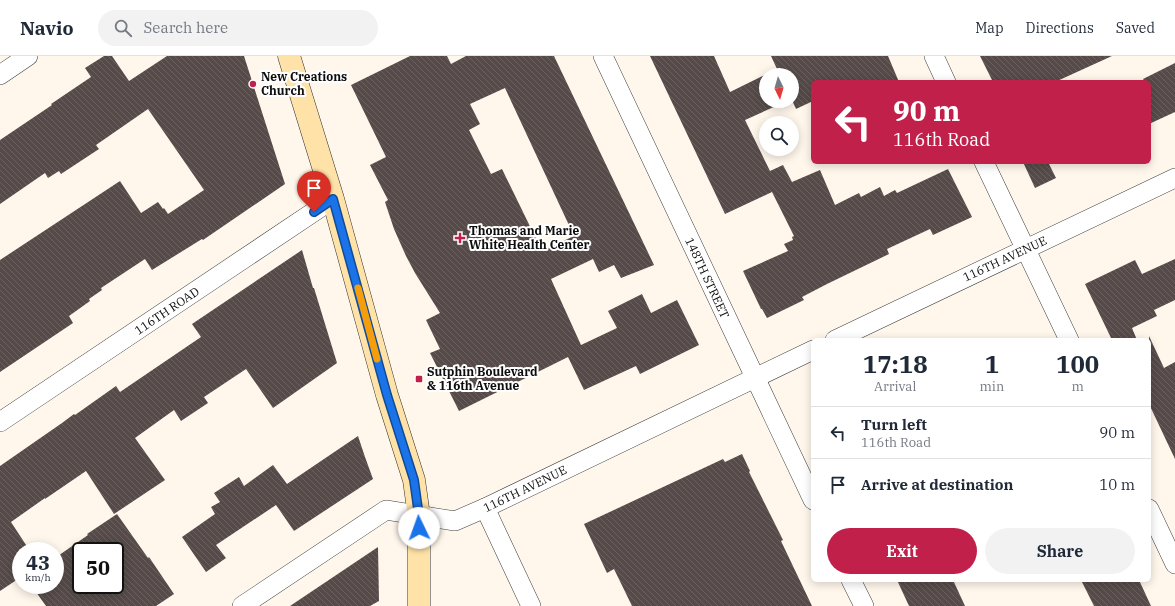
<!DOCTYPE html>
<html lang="en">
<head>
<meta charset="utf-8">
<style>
	:root { --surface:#fff; --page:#f2f2f3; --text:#1f2937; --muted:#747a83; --line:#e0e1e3; --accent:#c1204b }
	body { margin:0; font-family:"IBM Plex Serif",serif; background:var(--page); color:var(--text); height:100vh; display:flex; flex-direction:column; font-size:15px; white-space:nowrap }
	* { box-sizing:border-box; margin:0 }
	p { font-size:13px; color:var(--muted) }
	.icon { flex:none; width:22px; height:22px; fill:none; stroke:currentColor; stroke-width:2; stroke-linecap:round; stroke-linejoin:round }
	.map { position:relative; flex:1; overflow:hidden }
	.side { position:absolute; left:811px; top:282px; width:340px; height:244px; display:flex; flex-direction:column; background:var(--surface); border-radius:6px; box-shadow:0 2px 10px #0003 }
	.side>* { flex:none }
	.hud { position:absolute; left:811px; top:24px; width:340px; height:84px; border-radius:6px; box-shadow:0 2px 10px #0003; background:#c1204b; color:#fff; overflow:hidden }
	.needle { width:26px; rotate:175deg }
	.controls { position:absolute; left:759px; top:12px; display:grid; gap:8px }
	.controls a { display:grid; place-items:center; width:40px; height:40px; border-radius:50%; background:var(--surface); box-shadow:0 2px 10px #0003; font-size:20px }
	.speed { position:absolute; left:12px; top:486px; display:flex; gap:8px; font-size:20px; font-weight:700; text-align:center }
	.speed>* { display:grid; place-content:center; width:52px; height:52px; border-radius:50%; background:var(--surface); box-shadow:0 2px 10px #0003; line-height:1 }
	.speed small { font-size:10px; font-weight:400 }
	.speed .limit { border:2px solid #111; border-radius:6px; background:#fff; color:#111 }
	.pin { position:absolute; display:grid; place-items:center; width:34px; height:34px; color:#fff; margin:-41px -17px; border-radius:50% 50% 50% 0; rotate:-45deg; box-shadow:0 0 4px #0007 }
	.pin .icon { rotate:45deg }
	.me { position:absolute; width:44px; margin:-22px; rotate:357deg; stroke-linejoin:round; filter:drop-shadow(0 0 3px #0008) }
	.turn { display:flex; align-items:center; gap:14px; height:84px; padding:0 16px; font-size:18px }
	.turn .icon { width:52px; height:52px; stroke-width:2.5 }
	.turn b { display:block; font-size:28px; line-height:34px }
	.eta { display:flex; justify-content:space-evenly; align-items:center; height:68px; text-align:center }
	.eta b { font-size:24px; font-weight:700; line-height:28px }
	.primary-button { display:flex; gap:8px; margin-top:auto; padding:8px 16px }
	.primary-button a { flex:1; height:46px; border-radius:24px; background:var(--accent); color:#fff; font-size:16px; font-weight:700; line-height:46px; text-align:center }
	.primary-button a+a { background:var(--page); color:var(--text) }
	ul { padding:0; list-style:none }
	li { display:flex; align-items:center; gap:12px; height:52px; padding:0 16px; border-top:1px solid var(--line) }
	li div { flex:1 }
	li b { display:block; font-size:15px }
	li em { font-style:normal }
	header { display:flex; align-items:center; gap:24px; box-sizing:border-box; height:56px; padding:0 20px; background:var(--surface); border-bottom:1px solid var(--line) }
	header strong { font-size:19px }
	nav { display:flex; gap:22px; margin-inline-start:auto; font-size:14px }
	.search { width:280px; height:36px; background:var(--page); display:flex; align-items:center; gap:10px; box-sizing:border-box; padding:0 14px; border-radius:22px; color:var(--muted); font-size:15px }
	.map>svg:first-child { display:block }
</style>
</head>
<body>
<header>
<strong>Navio</strong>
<div class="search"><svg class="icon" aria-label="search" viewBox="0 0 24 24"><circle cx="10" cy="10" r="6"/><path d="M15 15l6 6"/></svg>Search here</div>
<nav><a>Map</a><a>Directions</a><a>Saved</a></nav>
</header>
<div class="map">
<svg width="1175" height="550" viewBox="0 0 1175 550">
	<defs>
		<pattern id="building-back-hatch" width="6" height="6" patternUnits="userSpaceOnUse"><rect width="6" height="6" fill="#564b49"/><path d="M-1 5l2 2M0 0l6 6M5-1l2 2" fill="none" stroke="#69605f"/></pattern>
	</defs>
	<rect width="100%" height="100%" fill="#fff7ec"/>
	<g fill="url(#building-back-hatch)" fill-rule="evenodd">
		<path d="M104,0H112L129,25L167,0H244L285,128L203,184L202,183L152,214L145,203L101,232L102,234L89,243L90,245L69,260L73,267L0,316V204L120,125L141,157L158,146L163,153L164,152L168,158L204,134L148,53L96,89L99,93L61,118L59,115L48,122L45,117L0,148V84L52,49L51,48L91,21L85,12Z"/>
		<path d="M410,0H447L451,8L466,0H554L654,209L621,222L614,209L599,216L593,203L551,223L581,289L617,272L608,255L642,238L651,257L677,244L699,289L640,318L636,310L584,334L568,301L459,355L430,297L440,293L426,264L440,257L415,217L406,200L394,173L385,146L388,144L370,109L386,101L351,29ZM505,32L574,180L542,195L502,113L491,118L469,74L480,68L470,48Z"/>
		<path d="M650,0H714L730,36L777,13L771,0H888L899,26H813V45L796,53L792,44V19H766V45H787L745,64L770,115L783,109L792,126L820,114L835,149L859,137L861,141L880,131L884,140L895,134L897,137L948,113L972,161L933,179L930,173L887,193L889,198L827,228L802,241L804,244L767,262L762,253H761L743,215L788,195L784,188L793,184L792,181L794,180L772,136L725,158Z"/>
		<path d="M980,0H1112L1055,26H993Z"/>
		<path d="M1175,7V56L1149,68V26H1145L1143,23Z"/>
		<path d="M1023,106H1048L1056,122L1035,132Z"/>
		<path d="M302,194L313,232H314L337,307L273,352L246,313L204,341L208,347L181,365L174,354L135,382L165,424L114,458L86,415L45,443V442L11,466L30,495H21V521L0,535V410L62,367L74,358L75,359L116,330L120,336L201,281L192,268Z"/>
		<path d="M1175,203V244L1154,254L1157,260L1132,272L1137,284H1112L1085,228L1135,204L1142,218Z"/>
		<path d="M1149,280L1164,312L1175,306V403L1149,348Z"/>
		<path d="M358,380L365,401L373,423L294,475L276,449L216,489L226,502L206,516L182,481L215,458L211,451L220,446L214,437L239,421L244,430L273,409L287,428Z"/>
		<path d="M742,398L750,415L749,416L783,484L781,485L812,550H632L614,513L607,517L584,468L723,403L725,406Z"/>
		<path d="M117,458L148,502L149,501L174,538L156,550H46L31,529H55V502L88,479L87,478ZM81,495H115V529H81Z"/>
		<path d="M378,491L379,545L370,550H290Z"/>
		<path d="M897,524H953L965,550H909Z"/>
		<path d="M1081,524H1139L1151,550H1094Z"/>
	</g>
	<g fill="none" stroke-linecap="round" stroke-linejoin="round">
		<g stroke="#404040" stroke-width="20">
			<g id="minor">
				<path d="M603,0L813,444"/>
				<path d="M934,0L946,26"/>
				<path d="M0,19L28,0"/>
				<path d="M984,106L1069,284"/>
				<path d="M835,284L1175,122"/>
				<path d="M0,366L333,143"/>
				<path d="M485,452L531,550"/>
				<path d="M1149,453L1175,508"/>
				<path d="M851,524L864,550"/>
				<path d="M242,550L386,454L455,465L485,452L813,294"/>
			</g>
		</g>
		<g stroke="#2f2f2f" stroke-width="23">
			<path id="secondary" d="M289,0L333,143L387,339L414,424L419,460V550"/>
		</g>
		<use href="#minor" stroke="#fff" stroke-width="19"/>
		<use href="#secondary" stroke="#ffe2a7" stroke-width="22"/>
	</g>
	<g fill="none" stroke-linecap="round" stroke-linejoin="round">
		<g stroke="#114b97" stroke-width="10">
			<path id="route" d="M314,156L333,143L387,339L414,424L419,460V472"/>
		</g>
		<use href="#route" stroke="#1a73e8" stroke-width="7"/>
		<path stroke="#f59e0b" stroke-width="7" d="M358,232L377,303"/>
	</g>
	<g fill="#c1204b" stroke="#fff" stroke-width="1.5">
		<circle cx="253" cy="28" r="4"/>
		<path d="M458 176h4v4h4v4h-4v4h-4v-4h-4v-4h4z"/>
		<rect x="415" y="319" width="8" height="8" rx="2"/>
	</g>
	<g text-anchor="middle" stroke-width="4" stroke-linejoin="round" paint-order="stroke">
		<g font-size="12" font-weight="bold" fill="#0d0d0d" stroke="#fff" text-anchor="start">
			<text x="261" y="25">New Creations<tspan x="261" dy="14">Church</tspan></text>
			<text x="469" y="179">Thomas and Marie<tspan x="469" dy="14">White Health Center</tspan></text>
			<text x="427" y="320">Sutphin Boulevard<tspan x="427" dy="14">&amp; 116th Avenue</tspan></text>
		</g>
		<g font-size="12" fill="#0d0d0d" stroke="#fff">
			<text transform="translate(1005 203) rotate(-25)" y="4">116TH AVENUE</text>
			<text transform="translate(707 222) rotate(65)" y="4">148TH STREET</text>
			<text transform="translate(167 255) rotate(-34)" y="4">116TH ROAD</text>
			<text transform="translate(525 433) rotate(-26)" y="4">116TH AVENUE</text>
		</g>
	</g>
</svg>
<div class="controls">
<a><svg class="needle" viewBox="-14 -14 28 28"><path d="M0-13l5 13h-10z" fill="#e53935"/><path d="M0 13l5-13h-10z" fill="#747a83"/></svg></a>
<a><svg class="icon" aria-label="search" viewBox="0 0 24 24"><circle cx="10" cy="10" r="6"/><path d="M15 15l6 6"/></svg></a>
</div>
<div class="speed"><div>43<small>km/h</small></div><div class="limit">50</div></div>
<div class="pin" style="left:314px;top:156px;background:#d93025"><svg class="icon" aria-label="arrive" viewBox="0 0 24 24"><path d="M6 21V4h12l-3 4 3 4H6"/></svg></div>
<svg class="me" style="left:419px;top:472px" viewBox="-20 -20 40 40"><circle r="19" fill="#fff"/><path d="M0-13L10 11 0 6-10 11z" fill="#1a73e8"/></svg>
<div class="hud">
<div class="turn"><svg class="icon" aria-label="left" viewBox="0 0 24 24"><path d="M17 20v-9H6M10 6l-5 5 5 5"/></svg><div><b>90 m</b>116th Road</div></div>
</div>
<section class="side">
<div class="eta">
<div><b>17:18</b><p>Arrival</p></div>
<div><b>1</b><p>min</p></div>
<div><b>100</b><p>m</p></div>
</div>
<ul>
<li><svg class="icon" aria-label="left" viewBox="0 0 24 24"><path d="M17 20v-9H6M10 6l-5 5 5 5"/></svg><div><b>Turn left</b><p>116th Road</p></div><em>90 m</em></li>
<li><svg class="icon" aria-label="arrive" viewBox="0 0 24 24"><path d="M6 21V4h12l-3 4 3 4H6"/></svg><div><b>Arrive at destination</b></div><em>10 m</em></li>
</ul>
<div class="primary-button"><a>Exit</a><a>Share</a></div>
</section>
</div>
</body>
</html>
